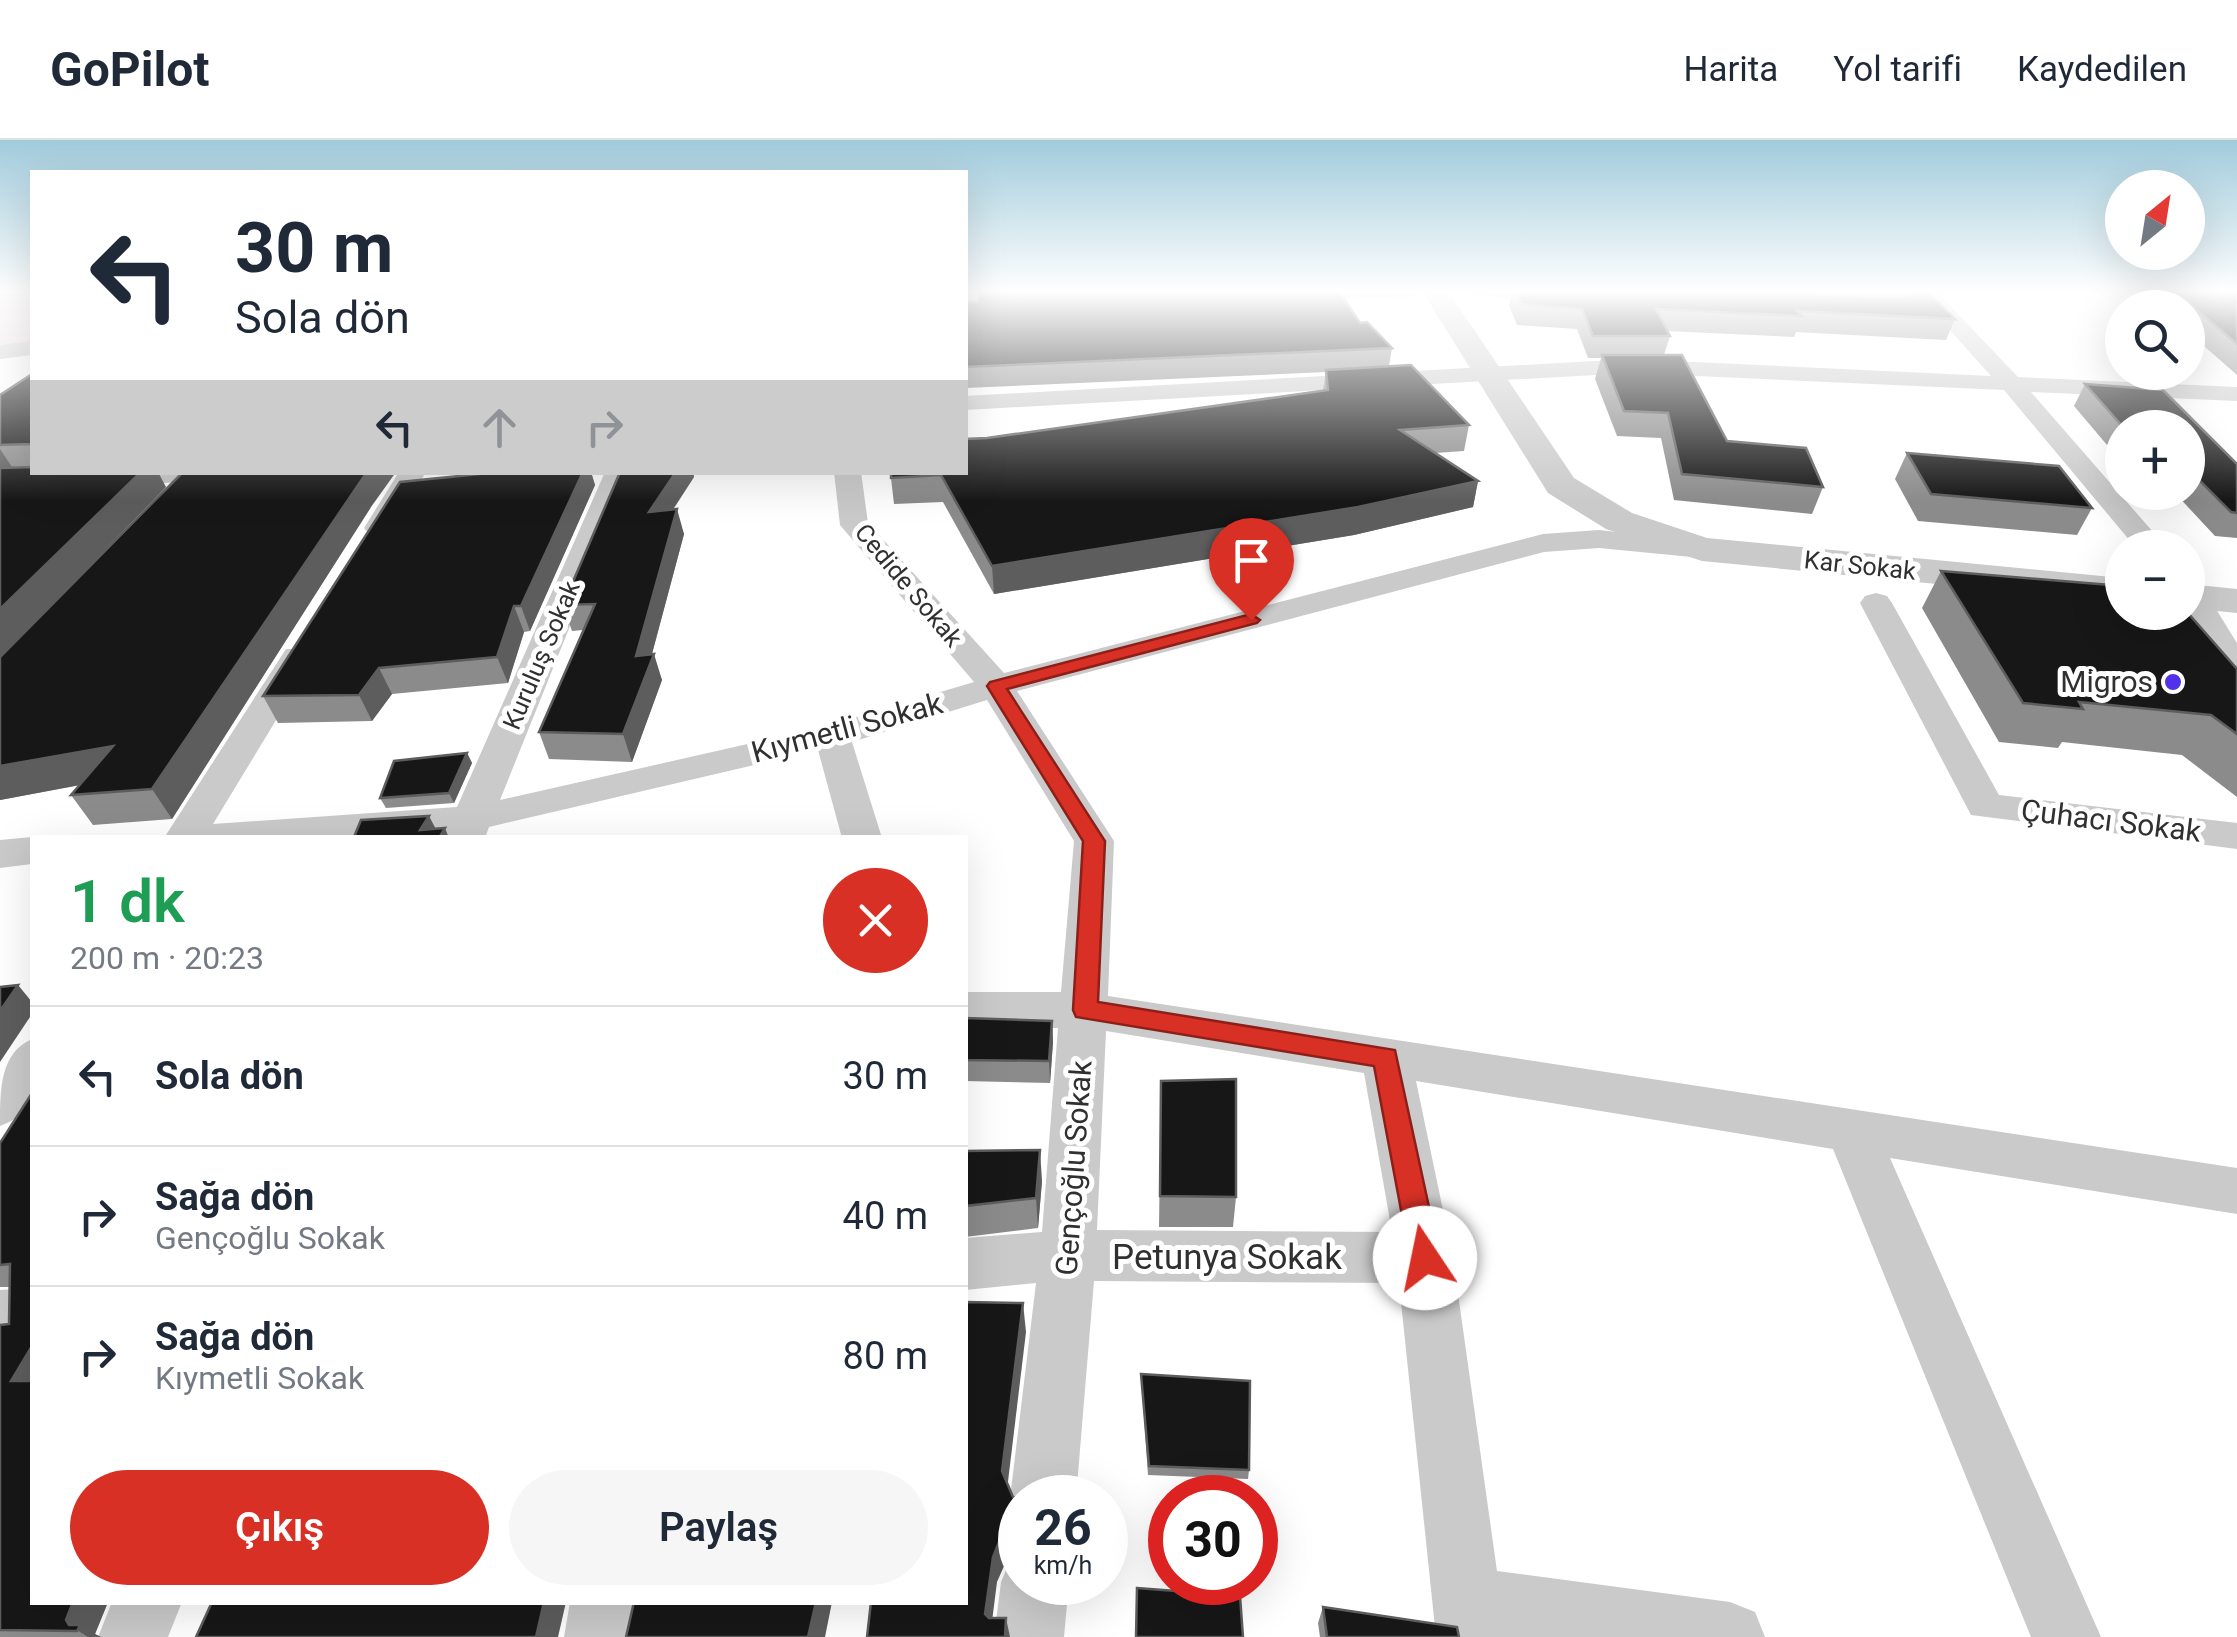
<!DOCTYPE html>
<html lang="tr">
<head>
<meta charset="utf-8">
<style>
	:root { --surface:#fff; --page:#f6f6f7; --text:#1f2937; --muted:#747a83; --line:#e0e1e3; --accent:#d93025 }
	body { margin:0; font-family:Roboto,sans-serif; background:var(--page); color:var(--text); height:100vh; display:flex; flex-direction:column; font-size:38px; white-space:nowrap }
	* { box-sizing:border-box; margin:0 }
	p { font-size:32px; color:var(--muted) }
	.icon { flex:none; width:55px; height:55px; fill:none; stroke:currentColor; stroke-width:2; stroke-linecap:round; stroke-linejoin:round }
	.map { position:relative; flex:1; overflow:hidden }
	.drawer { position:absolute; left:30px; top:695px; width:938px; height:770px; display:flex; flex-direction:column; background:var(--surface); border-radius:0px; box-shadow:0 10px 40px #0002 }
	.drawer>* { flex:none }
	.hud { position:absolute; left:30px; top:30px; width:938px; height:305px; border-radius:0px; box-shadow:0 10px 40px #0002; background:#fff; color:var(--text); overflow:hidden }
	.needle { width:65px; rotate:30deg }
	.buttons { position:absolute; left:2105px; top:30px; display:grid; gap:20px }
	.buttons a { display:grid; place-items:center; width:100px; height:100px; border-radius:50%; background:var(--surface); box-shadow:0 10px 40px #0002; font-size:50px }
	.speed { position:absolute; left:998px; top:1335px; display:flex; gap:20px; font-size:50px; font-weight:700; text-align:center }
	.speed>* { display:grid; place-content:center; width:130px; height:130px; border-radius:50%; background:var(--surface); box-shadow:0 10px 40px #0002; line-height:1 }
	.speed small { font-size:25px; font-weight:400 }
	.speed .limit { border:15px solid #d22; background:#fff; color:#111 }
	.pin { position:absolute; display:grid; place-items:center; width:85px; height:85px; color:#fff; margin:-102px -42px; border-radius:50% 50% 50% 0; rotate:-45deg; box-shadow:0 0 10px #0007 }
	.pin .icon { rotate:45deg }
	.me { position:absolute; width:110px; margin:-55px; rotate:349deg; stroke-linejoin:round; filter:drop-shadow(0 0 8px #0008) }
	.turn { display:flex; align-items:center; gap:35px; height:210px; padding:0 40px; font-size:45px }
	.turn .icon { width:130px; height:130px; stroke-width:2.5 }
	.turn b { display:block; font-size:70px; line-height:85px }
	.lanes { display:flex; align-items:center; height:95px; padding:0 40px; background:#0003; justify-content:center; gap:50px; direction:ltr }
	.lanes .off { opacity:.35 }
	.round { display:grid; place-items:center; flex:none; width:105px; height:105px; border-radius:52px; background:var(--page) }
	.headline { display:flex; align-items:center; justify-content:space-between; height:170px; padding:0 40px }
	h1 { font-size:60px; font-weight:600; line-height:75px; color:#1e9e55 }
	.button { display:flex; gap:20px; margin-top:auto; padding:20px 40px }
	.button a { flex:1; height:115px; border-radius:60px; background:var(--accent); color:#fff; font-size:40px; font-weight:600; line-height:115px; text-align:center }
	.button a+a { background:var(--page); color:var(--text) }
	ul { padding:0; list-style:none }
	li { display:flex; align-items:center; gap:30px; height:140px; padding:0 40px; border-top:2px solid var(--line) }
	li div { flex:1 }
	li b { display:block; font-size:38px }
	li em { font-style:normal }
	header { display:flex; align-items:center; gap:60px; box-sizing:border-box; height:140px; padding:0 50px; background:var(--surface); border-bottom:2px solid var(--line) }
	header strong { font-size:48px }
	nav { display:flex; gap:55px; margin-inline-start:auto; font-size:35px }
	.map>svg:first-child { display:block }
</style>
</head>
<body>
<header>
<strong>GoPilot</strong>
<nav><a>Harita</a><a>Yol tarifi</a><a>Kaydedilen</a></nav>
</header>
<div class="map">
<svg width="2237" height="1497" viewBox="0 0 2237 1497">
	<rect width="100%" height="100%" fill="#fff"/>
	<path fill="#eddee3" d="M0,151H32V202L0,206Z"/>
	<g fill="none" stroke-linecap="round" stroke-linejoin="round">
		<path fill="#cacaca" fill-rule="evenodd" d="M1445,151H1485L1546,160L1541,163Z"/>
		<g fill="#cacaca" fill-rule="evenodd">
			<path d="M1272,151H1423L1413,157L1280,160L1273,158Z"/>
			<path d="M1915,151H1936L2018,237L2237,247V261L2031,252L2167,408H2136L2004,250L1631,233L965,270V256L1631,219L1991,236Z"/>
			<path d="M1034,152L1041,154V162L965,165V153Z"/>
			<path d="M32,201V215L0,219V205Z"/>
			<path d="M95,332H234L221,340L105,346L95,344L91,338Z"/>
			<path d="M399,332H426L389,394H369L364,388Z"/>
			<path d="M605,332H632L500,660L823,587L974,542L840,385L834,332H861L868,383L1004,533L1543,394L1599,390L1713,403L1717,409L1713,415L1702,418L1599,408L1544,412L1017,551L1114,701L1108,856L2237,1028V1074L1890,1018L2101,1497H2031L1833,1009L1416,941L1453,1118L1497,1431L1730,1462L1755,1472L1765,1497H1436L1399,1143L1094,1141L1076,1358H1020V1381L1010,1358L1036,1143L965,1150V1098L1042,1092L1058,888H965V852H1061L1074,701L987,560L852,602L882,698H842L818,610L489,687L485,698H444L446,694L391,698H164L286,509H310L315,516L213,684L457,667ZM1106,891L1364,933L1392,1092L1097,1090Z"/>
			<path d="M2188,440L2199,442L2237,503V536L2225,533L2185,472Z"/>
			<path d="M1876,453L1887,456L1892,463L1999,655L2237,683V709L1971,675L1860,463L1865,456Z"/>
			<path d="M32,697V724L0,728V700Z"/>
			<path d="M32,899C34,935 41,972 0,986C0,949 0,913 32,899Z"/>
			<path d="M32,1148V1202L0,1204V1150Z"/>
			<path d="M1020,1414V1442H1069L1064,1497H994L1001,1442L1011,1418Z"/>
			<path d="M112,1462H182L168,1497H98Z"/>
			<path d="M570,1462H640L634,1497H564Z"/>
		</g>
		<g fill="#cacaca" fill-rule="evenodd">
			<path d="M1422,151H1448L1574,338L1632,373L1707,398L2122,438V462L1702,421L1606,389L1548,353Z"/>
			<path d="M2188,444L2237,449V473L2188,468Z"/>
		</g>
	</g>
	<g fill="#8b8b8b">
		<path d="M1512,151H1912L1911,154L1955,179L1946,200L1796,192L1794,197L1667,191L1670,196L1664,215L1727,301L1823,347L1812,374L1674,360L1661,298L1617,296L1595,239L1601,218H1588L1577,189L1517,185L1509,165Z"/>
		<path d="M2141,151H2237V235L2188,192V168H2160Z"/>
		<path d="M965,162L1360,183L1392,208L1389,226L1469,285L1464,311L1435,313L1478,341L1473,367L1354,395L994,454L943,362L894,364L891,338L987,298L1323,250L1326,232L965,248Z"/>
		<path d="M32,234V332L166,347L0,517V255Z"/>
		<path d="M2085,244L2163,250L2237,324V398L2215,396L2174,352H2188V288H2122V313L2113,312L2074,266Z"/>
		<path d="M1907,313L2092,368L2077,395L1918,381L1895,339Z"/>
		<path d="M499,332H591L595,345L530,491L524,492L508,543L392,554L372,581L278,583L263,556Z"/>
		<path d="M620,332H693L694,337L673,370L684,394L652,514L662,540L632,622L549,619L539,592L583,490L572,491L563,465Z"/>
		<path d="M371,367L172,679L93,685L71,655L79,645L0,660V517Z"/>
		<path d="M1941,431L2237,529V657L2182,615L2062,602L2058,608L1999,602L1922,468Z"/>
		<path d="M467,613L472,623L454,663L386,668L380,658Z"/>
		<path d="M965,878L1052,881L1053,902L1050,943L965,941Z"/>
		<path d="M1161,941L1236,1057L1233,1087H1159Z"/>
		<path d="M32,953V1462H108L95,1494L101,1497H0V1185L9,1184V1147H0V1003Z"/>
		<path d="M965,1011L1042,1041L1038,1088L965,1097Z"/>
		<path d="M1141,1234L1249,1330L1248,1339L1148,1335Z"/>
		<path d="M1323,1467L1459,1497H1320L1318,1483Z"/>
	</g>
	<g fill="#5d5d5d">
		<path d="M1899,151H1912L1908,160L1894,164Z"/>
		<path d="M0,309L14,330L0,338Z"/>
		<path d="M141,332H158L166,347L0,517V469Z"/>
		<path d="M367,332H396L371,367L172,679L152,649Z"/>
		<path d="M581,332H591L595,345L530,491L521,466Z"/>
		<path d="M676,332H693L694,337L655,396L649,372Z"/>
		<path d="M1478,341L1473,367L1354,395L994,454L992,426Z"/>
		<path d="M677,369L684,394L646,536L654,514L662,540L632,622L623,594L636,516Z"/>
		<path d="M514,466L524,492L508,543L497,517Z"/>
		<path d="M379,528L392,554L372,581L359,555Z"/>
		<path d="M113,606L134,635L0,660V626Z"/>
		<path d="M467,613L472,623L454,663L449,653Z"/>
		<path d="M429,676L440,697L445,688L449,698H424L420,690Z"/>
		<path d="M18,845L32,862V874L0,922V871Z"/>
		<path d="M1052,881L1053,902L1050,943L1049,921Z"/>
		<path d="M1040,1010L1042,1041L1038,1088L1036,1058Z"/>
		<path d="M1023,1163L1026,1192L1006,1358L1002,1331Z"/>
		<path d="M32,1206V1257L11,1241Z"/>
		<path d="M1018,1359L1020,1372L1019,1411L1008,1417L997,1442L990,1497L985,1474L993,1417Z"/>
		<path d="M73,1462H108L95,1494L101,1497H88L69,1485L66,1480Z"/>
		<path d="M544,1462H566L558,1497H536Z"/>
		<path d="M816,1462H832L825,1497H808Z"/>
		<path d="M1006,1478L1010,1497H1005Z"/>
	</g>
	<g fill="#171717" stroke="#5d5d5d" stroke-width="2.5">
		<path d="M980,151H1339L1360,183L1367,182L1392,208L965,227V162H978Z"/>
		<path d="M1516,151H1706L1902,157L1920,151H1927L1955,179L1797,171L1802,176L1656,169L1670,196H1593L1582,169L1521,164Z"/>
		<path d="M2174,151H2237V204Z"/>
		<path d="M1602,215H1682L1727,301L1806,308L1823,347L1682,334L1668,273L1624,271Z"/>
		<path d="M1411,225L1469,285L1400,290L1478,341L1358,367L992,426L941,335L891,338V332H965V299L987,298L1328,250L1326,230Z"/>
		<path d="M32,234V304L0,305V255Z"/>
		<path d="M2085,244L2163,250L2237,324V373L2231,372L2188,329V288H2124Z"/>
		<path d="M1907,313L2059,326L2092,368L1931,354Z"/>
		<path d="M32,327V332H141L0,469V328Z"/>
		<path d="M183,332H367L152,649L71,655L113,606L0,626V517Z"/>
		<path d="M499,332H583L521,466H514L497,517L379,528L359,555L263,556L400,342Z"/>
		<path d="M620,332H676L649,372L677,369L636,516L654,514L623,594L539,592L595,464L563,465Z"/>
		<path d="M1941,431L2122,446V472H2187L2237,529V594L2211,575L2079,562L2083,569L2023,563Z"/>
		<path d="M467,613L449,653L380,658L394,621Z"/>
		<path d="M429,676L420,690L445,688L439,698H350L354,697L361,680Z"/>
		<path d="M18,845L0,871V847Z"/>
		<path d="M965,878L1052,881L1049,921L965,920Z"/>
		<path d="M1236,939V1057L1160,1056L1161,941Z"/>
		<path d="M32,953V1206L11,1241H32V1462H73L66,1480L69,1485H80L77,1491L0,1490V1185L9,1184L10,1124L0,1125V1003Z"/>
		<path d="M1040,1010L1036,1058L965,1066V1011Z"/>
		<path d="M965,1162L1023,1163L1002,1331L1013,1357L1018,1359L1015,1386L1003,1392L993,1417L985,1474L989,1478H1006L1005,1497H867L871,1462H965Z"/>
		<path d="M1141,1234L1250,1241L1249,1330L1149,1326Z"/>
		<path d="M1137,1448L1240,1456L1243,1497H1136Z"/>
		<path d="M212,1462H544L536,1497H196Z"/>
		<path d="M634,1462H816L808,1497H626Z"/>
		<path d="M1323,1467L1457,1487L1459,1497H1327Z"/>
	</g>
	<linearGradient id="sky" x2="0" y2="1"><stop stop-color="#a1cbdc"/><stop offset="0.42" stop-color="#fff"/><stop offset="1" stop-color="#fff" stop-opacity="0"/></linearGradient>
	<rect width="2237" height="361" fill="url(#sky)"/>
	<path fill="#d93025" stroke="#8d1f18" stroke-width="2.5" d="M1251,474L1260,480L1257,483L1007,549L1105,701L1098,862L1395,910L1440,1118L1436,1128L1425,1132L1414,1128L1410,1118L1374,926L1076,877L1073,870L1083,701L987,546L990,542Z"/>
	<circle fill="#5131e9" stroke="#fff" stroke-width="4" cx="2173" cy="542" r="10"/>
	<g text-anchor="middle" stroke-width="10" stroke-linejoin="round" paint-order="stroke">
		<g font-size="25" fill="#303030" stroke="#fff">
			<text transform="translate(1860 425) rotate(6)" y="9">Kar Sokak</text>
			<text transform="translate(909 445) rotate(50)" y="9">Cedide Sokak</text>
			<text transform="translate(541 515) rotate(-67)" y="9">Kuruluş Sokak</text>
		</g>
		<g font-size="30" fill="#303030" stroke="#fff" text-anchor="end">
			<text x="2153" y="552">Migros</text>
		</g>
		<g font-size="30" fill="#303030" stroke="#fff">
			<text transform="translate(847 588) rotate(-15)" y="10">Kıymetli Sokak</text>
			<text transform="translate(2111 681) rotate(7)" y="10">Çuhacı Sokak</text>
			<text transform="translate(1074 1028) rotate(-86)" y="10">Gençoğlu Sokak</text>
		</g>
		<g font-size="35" fill="#303030" stroke="#fff">
			<text x="1227" y="1129">Petunya Sokak</text>
		</g>
	</g>
</svg>
<div class="buttons">
<a><svg class="needle" viewBox="-14 -14 28 28"><path d="M0-13l5 13h-10z" fill="#e53935"/><path d="M0 13l5-13h-10z" fill="#747a83"/></svg></a>
<a><svg class="icon" aria-label="search" viewBox="0 0 24 24"><circle cx="10" cy="10" r="6"/><path d="M15 15l6 6"/></svg></a>
<a>+</a>
<a>−</a>
</div>
<div class="speed"><div>26<small>km/h</small></div><div class="limit">30</div></div>
<div class="pin" style="left:1251px;top:480px;background:#d93025"><svg class="icon" aria-label="arrive" viewBox="0 0 24 24"><path d="M6 21V4h12l-3 4 3 4H6"/></svg></div>
<svg class="me" style="left:1425px;top:1118px" viewBox="-20 -20 40 40"><circle r="19" fill="#fff"/><path d="M0-13L10 11 0 6-10 11z" fill="#d93025"/></svg>
<div class="hud">
<div class="turn"><svg class="icon" aria-label="left" viewBox="0 0 24 24"><path d="M17 20v-9H6M10 6l-5 5 5 5"/></svg><div><b>30 m</b>Sola dön</div></div>
<div class="lanes"><svg class="icon" aria-label="left" viewBox="0 0 24 24"><path d="M17 20v-9H6M10 6l-5 5 5 5"/></svg><svg class="icon off" aria-label="ahead" viewBox="0 0 24 24"><path d="M12 20V5M6 11l6-6 6 6"/></svg><svg class="icon off" aria-label="right" viewBox="0 0 24 24"><path d="M7 20v-9h11M14 6l5 5-5 5"/></svg></div>
</div>
<section class="drawer">
<div class="headline"><div><h1>1 dk</h1><p>200 m · 20:23</p></div><a class="round" style="background:#d93025;color:#fff"><svg class="icon" aria-label="close" viewBox="0 0 24 24"><path d="M6 6l12 12M18 6L6 18"/></svg></a></div>
<ul>
<li><svg class="icon" aria-label="left" viewBox="0 0 24 24"><path d="M17 20v-9H6M10 6l-5 5 5 5"/></svg><div><b>Sola dön</b></div><em>30 m</em></li>
<li><svg class="icon" aria-label="right" viewBox="0 0 24 24"><path d="M7 20v-9h11M14 6l5 5-5 5"/></svg><div><b>Sağa dön</b><p>Gençoğlu Sokak</p></div><em>40 m</em></li>
<li><svg class="icon" aria-label="right" viewBox="0 0 24 24"><path d="M7 20v-9h11M14 6l5 5-5 5"/></svg><div><b>Sağa dön</b><p>Kıymetli Sokak</p></div><em>80 m</em></li>
</ul>
<div class="button"><a>Çıkış</a><a>Paylaş</a></div>
</section>
</div>
</body>
</html>
